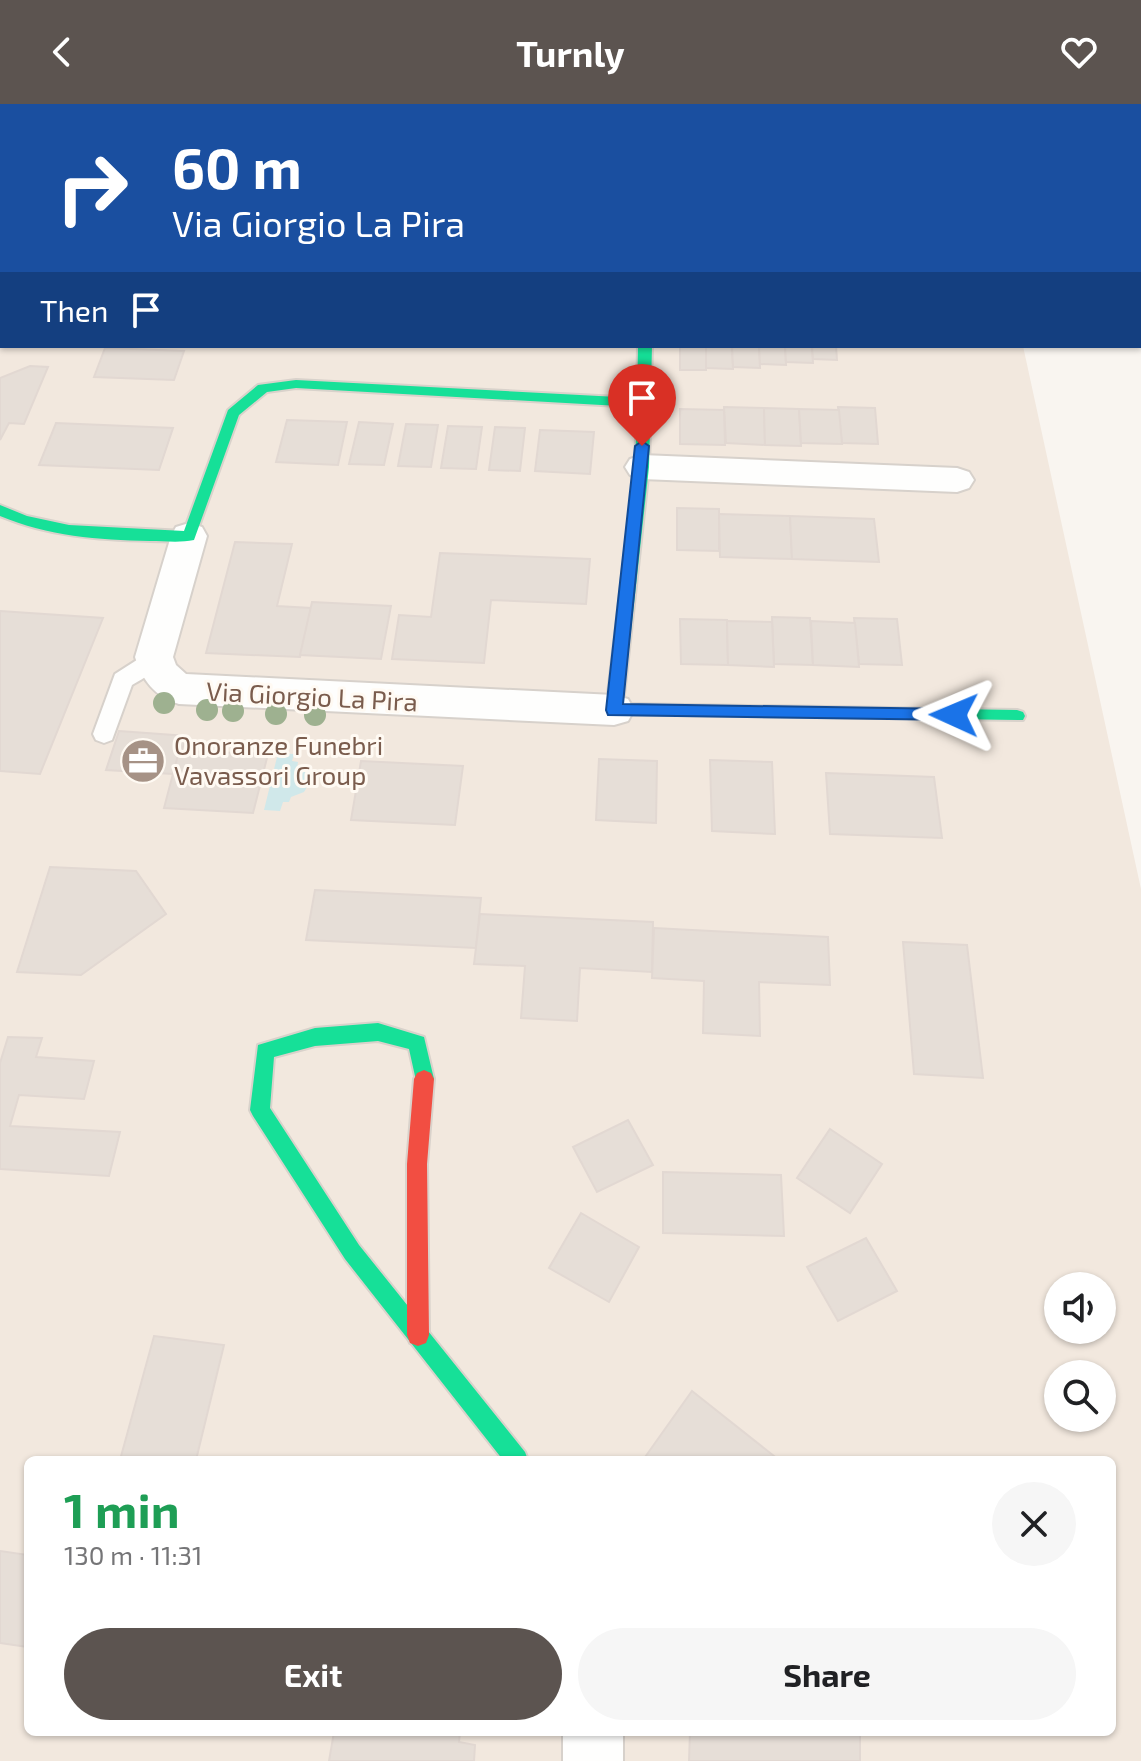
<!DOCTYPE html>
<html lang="en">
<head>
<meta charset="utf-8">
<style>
	:root { --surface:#fff; --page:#f6f6f6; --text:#202124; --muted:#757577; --accent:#5c5450 }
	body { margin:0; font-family:"Exo 2",sans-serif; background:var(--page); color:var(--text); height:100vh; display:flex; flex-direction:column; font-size:30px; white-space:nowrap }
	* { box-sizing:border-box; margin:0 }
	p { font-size:26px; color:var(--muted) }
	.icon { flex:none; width:44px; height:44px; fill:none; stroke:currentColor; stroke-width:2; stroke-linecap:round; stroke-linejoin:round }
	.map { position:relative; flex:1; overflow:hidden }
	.details { position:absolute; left:24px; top:1352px; width:1092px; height:280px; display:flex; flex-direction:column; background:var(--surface); border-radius:12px; box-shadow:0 2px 6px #0004 }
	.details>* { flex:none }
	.guide { position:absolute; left:0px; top:0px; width:1142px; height:244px; box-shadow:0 2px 6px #0004; background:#1a4fa0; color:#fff; overflow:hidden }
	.controls { position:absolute; left:1044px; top:1168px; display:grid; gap:16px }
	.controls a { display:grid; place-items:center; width:72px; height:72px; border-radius:50%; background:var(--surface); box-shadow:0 2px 6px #0004; font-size:40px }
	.pin { position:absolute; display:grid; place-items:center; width:68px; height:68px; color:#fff; margin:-82px -34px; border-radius:50% 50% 50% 0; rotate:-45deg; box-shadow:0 0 8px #0007 }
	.pin .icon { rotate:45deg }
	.me { position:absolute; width:88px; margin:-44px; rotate:271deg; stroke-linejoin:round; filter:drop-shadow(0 0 6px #0008) }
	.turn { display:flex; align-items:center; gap:28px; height:168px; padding:0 40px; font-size:36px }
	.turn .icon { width:104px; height:104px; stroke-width:2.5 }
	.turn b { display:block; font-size:56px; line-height:68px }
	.then { display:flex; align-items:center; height:76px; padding:0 40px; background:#0003; gap:16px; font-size:30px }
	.round { display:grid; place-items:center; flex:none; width:84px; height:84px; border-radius:42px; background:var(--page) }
	.headline { display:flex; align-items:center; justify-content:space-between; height:136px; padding:0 40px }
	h1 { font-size:48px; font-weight:700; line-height:60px; color:#1e9e55 }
	.button { display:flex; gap:16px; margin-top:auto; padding:16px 40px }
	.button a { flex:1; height:92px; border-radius:48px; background:var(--accent); color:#fff; font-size:32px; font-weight:700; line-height:92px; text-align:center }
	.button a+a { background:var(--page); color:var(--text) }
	header { display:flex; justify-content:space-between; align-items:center; height:104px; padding:0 40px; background:var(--accent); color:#fff; font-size:36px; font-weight:700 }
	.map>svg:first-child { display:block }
</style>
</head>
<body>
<header><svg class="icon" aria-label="back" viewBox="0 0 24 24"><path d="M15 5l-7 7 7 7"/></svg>Turnly<svg class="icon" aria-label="heart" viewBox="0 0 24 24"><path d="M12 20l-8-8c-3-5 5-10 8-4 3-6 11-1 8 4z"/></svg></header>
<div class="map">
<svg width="1141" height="1657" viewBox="0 0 1141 1657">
	<rect width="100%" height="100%" fill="#f9f5f0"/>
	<path fill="#f2e8de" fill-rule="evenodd" d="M0,0L595,2H2V242H1023L1141,785V1657H0ZM1058,1182H1102V1226H1058ZM1058,1270H1102V1314H1058ZM28,1356H1112V1628H28Z"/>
	<path fill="#d0e8ea" d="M278,649L294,650L292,657L298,658L297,664L306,668L310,678L304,688L291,693L289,698H283L280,707L264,706Z"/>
	<g fill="#e6ded7" stroke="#e2d8d2" stroke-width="2">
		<rect x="680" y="242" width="26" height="24"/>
		<path d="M706,242H732L733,265L706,264Z"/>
		<path d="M732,242H759L760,264L733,263Z"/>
		<path d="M759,242H785L786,261L760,260Z"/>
		<path d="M785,242H812L813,259L786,258Z"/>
		<path d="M812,242H836L837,256L813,255Z"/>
		<path d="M105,244L184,247L174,276L94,273Z"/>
		<path d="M30,262L48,263L24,320L9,319L0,336V274Z"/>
		<path d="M724,303L764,304L765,341L726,339Z"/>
		<path d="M838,303L875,304L878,340L842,339Z"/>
		<path d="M764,304L799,305L801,342L765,341Z"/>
		<path d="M680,305L724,306L725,341L680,340Z"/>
		<path d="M799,305L839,306L842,340L801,339Z"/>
		<path d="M287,316L347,318L338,361L276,358Z"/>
		<path d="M359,318L393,320L384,361L349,360Z"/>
		<path d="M56,319L173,324L159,366L39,361Z"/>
		<path d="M406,320L438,321L431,363L398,362Z"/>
		<path d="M448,322L482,323L476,365L441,364Z"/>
		<path d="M495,323L525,324L520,367L489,366Z"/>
		<path d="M540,326L594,328L590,370L535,367Z"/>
		<path d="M677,404L719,405V447L677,446Z"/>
		<path d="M719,410L790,412L792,455L720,453Z"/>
		<path d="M790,412L874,415L879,458L792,455Z"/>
		<path d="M235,438L292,440L277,502L311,504L300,553L206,549Z"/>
		<path d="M440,449L590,455L586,500L491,496L484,559L392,555L399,511L431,513Z"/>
		<path d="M312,498L391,502L381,555L300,551Z"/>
		<path d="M0,507L103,514L40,670L0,667Z"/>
		<path d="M772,513L810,514L813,561L774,560Z"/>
		<path d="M854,514L897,515L902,561L859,560Z"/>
		<path d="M680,515L727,516L728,561L681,560Z"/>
		<path d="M727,517L772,518L774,563L728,561Z"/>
		<path d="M811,517L855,519L859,563L813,561Z"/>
		<path d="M119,627L187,632L173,670L106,666Z"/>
		<path d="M179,647L268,650L253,709L164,704Z"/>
		<path d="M599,655L657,657L656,719L596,716Z"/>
		<path d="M710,656L772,658L775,730L712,727Z"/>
		<path d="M361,657L463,662L455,721L351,716Z"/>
		<path d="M826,669L934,673L942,734L830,730Z"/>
		<path d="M50,763L136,767L166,810L81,871L17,868Z"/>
		<path d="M315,786L481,794L476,844L306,836Z"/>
		<path d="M480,810L653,818L652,868L580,864L577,917L521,914L525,862L474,860Z"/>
		<path d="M654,824L828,833L830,881L759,878L760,932L703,929L704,877L652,874Z"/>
		<path d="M903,838L967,841L983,974L914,970Z"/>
		<path d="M8,933L42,934L36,953L94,957L84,995L19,991L10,1022L120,1028L109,1072L0,1065V959Z"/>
		<path d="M628,1016L653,1061L597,1088L573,1043Z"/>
		<path d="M830,1025L882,1060L850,1109L797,1074Z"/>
		<path d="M663,1068L781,1071L784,1132L663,1129Z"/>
		<path d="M581,1109L639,1143L609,1198L549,1164Z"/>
		<path d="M866,1134L897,1187L838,1217L807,1163Z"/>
		<path d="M154,1232L224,1241L196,1356H120Z"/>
		<path d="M692,1287L779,1356H643Z"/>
		<path d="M0,1447L28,1451V1543L0,1539Z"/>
		<path d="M334,1628H460L459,1638L475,1641L474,1657H329Z"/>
		<path d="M690,1628H860V1657H689Z"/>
	</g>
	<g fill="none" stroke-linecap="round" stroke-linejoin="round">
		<g stroke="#d7d1cb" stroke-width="4">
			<path id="lane" d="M154,545L161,547L164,553C157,567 146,573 132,581L112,636L104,639L96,636L93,630L115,570Z"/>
		</g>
		<g stroke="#d7d1cb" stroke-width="4">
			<g id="street">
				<rect x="440" y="0" width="28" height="2"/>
				<rect x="1140" y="64" width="1" height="18"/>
				<rect x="0" y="222" width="2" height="20"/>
				<path d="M642,351L957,364L969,368L974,376L969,384L957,388L642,375L630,371L625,363L630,355Z"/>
				<path d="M189,419L202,423L207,432L173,553L176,561L186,570L614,591L628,595L634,606L628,617L614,621L179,600C154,592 143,577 135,553L171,432L176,423Z"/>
				<rect x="563" y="1628" width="60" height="29"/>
			</g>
		</g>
		<g stroke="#d9d2cb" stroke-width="4">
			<g id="fast">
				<path d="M638,242H652L649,363L623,600L1017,606L1023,608L1025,612L1023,616L608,610L606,606L635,363L637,303L296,284L267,288L239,311L194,436C180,439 164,437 150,437C98,436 48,432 0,412V401L27,412L69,421L184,427L228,306L258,281L296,276L637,294Z"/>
				<path d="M378,919L424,933L434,975L431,981L424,984L417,981L409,945L378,937L315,942L274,953L270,1004L359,1141L525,1348L528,1356H503L345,1155L253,1012L250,1006L258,941L315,924Z"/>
			</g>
		</g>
		<g stroke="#d9d2cb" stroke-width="4">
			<path id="jam" d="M424,966L431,969L434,975L427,1060L429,1231L426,1239L418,1242L410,1239L407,1231V1060L414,975L417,969Z"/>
		</g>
		<use href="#lane" fill="#fefefd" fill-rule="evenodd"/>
		<use href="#street" fill="#fefefd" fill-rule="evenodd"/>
		<use href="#fast" fill="#16e098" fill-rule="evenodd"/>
		<use href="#jam" fill="#f24e42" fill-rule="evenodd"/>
	</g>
	<g fill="#9eb190">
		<circle cx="164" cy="599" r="11"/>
		<circle cx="207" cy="606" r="11"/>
		<circle cx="233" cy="607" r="11"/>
		<circle cx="276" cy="610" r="11"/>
		<circle cx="315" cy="611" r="11"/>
	</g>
	<path fill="#1a73e8" stroke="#114b97" stroke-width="2" d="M642,337L649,342L623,600L954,605L960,606L962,611L960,616L608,611L606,606L635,342Z"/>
	<defs>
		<g id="office-disc" transform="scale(2.3)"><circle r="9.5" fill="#a69286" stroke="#fffaf3"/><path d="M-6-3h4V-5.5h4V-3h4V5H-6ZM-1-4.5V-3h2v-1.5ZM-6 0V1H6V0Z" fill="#fff"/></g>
	</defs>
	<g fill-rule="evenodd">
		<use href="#office-disc" x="143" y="657"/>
	</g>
	<g text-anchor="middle" stroke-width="6" stroke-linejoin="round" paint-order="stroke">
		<g font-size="26" fill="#7a5c4d" stroke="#fffaf3">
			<text transform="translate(312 593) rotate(3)" y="9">Via Giorgio La Pira</text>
		</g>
		<g font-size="26" fill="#7a5c4d" stroke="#fffaf3" text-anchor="start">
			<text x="174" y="651">Onoranze Funebri<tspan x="174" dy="30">Vavassori Group</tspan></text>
		</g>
	</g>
</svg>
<div class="controls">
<a><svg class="icon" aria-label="sound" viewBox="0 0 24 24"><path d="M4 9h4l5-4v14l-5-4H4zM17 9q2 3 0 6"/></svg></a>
<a><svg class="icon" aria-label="search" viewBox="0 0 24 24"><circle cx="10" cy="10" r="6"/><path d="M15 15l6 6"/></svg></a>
</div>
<div class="pin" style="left:642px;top:342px;background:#d93025"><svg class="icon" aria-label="arrive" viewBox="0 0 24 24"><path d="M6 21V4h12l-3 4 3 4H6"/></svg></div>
<svg class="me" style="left:954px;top:611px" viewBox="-20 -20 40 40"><path d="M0-17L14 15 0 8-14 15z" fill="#1a73e8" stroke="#fff" stroke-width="4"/></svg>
<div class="guide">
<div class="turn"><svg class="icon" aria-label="right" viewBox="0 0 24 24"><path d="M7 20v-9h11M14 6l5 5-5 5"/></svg><div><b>60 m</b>Via Giorgio La Pira</div></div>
<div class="then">Then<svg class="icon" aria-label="arrive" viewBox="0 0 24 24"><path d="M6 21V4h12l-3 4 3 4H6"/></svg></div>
</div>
<section class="details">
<div class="headline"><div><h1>1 min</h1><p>130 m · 11:31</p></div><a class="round"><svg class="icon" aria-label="close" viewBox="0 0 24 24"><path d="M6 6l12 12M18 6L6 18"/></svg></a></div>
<div class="button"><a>Exit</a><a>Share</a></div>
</section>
</div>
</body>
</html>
